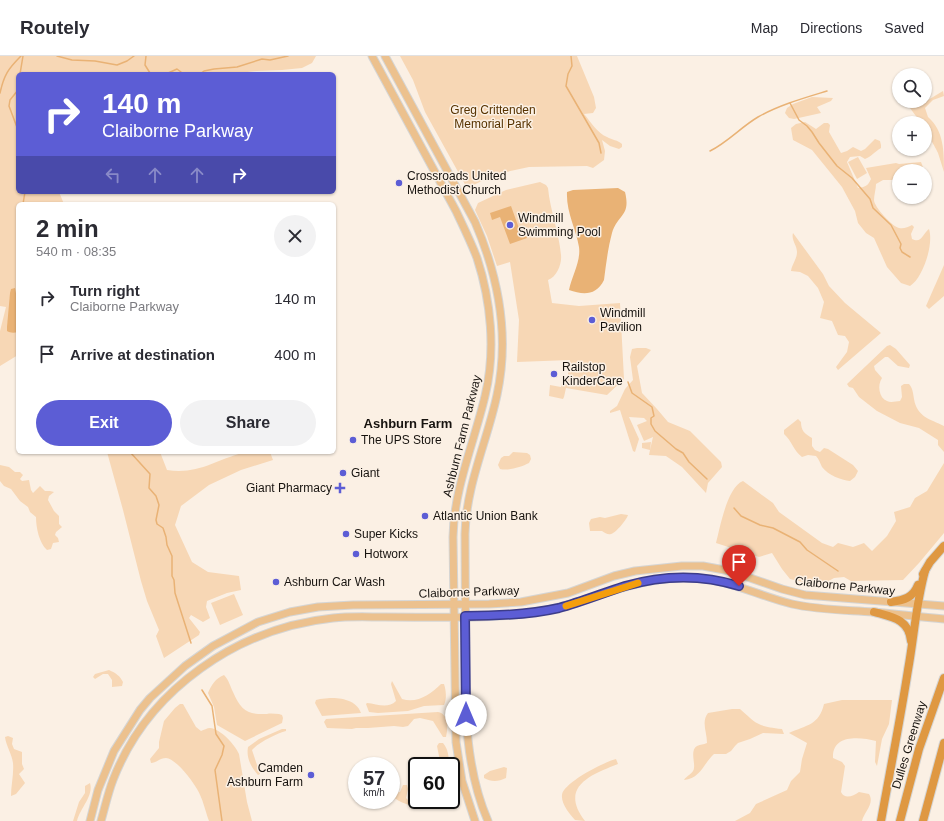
<!DOCTYPE html>
<html lang="en">
<head>
<meta charset="utf-8">
<style>
	:root { --surface:#fff; --page:#f2f2f3; --text:#2b2b33; --muted:#7c7c81; --line:#e1e1e2; --accent:#5c5dd5 }
	body { margin:0; font-family:Helvetica,sans-serif; background:var(--page); color:var(--text); height:100vh; display:flex; flex-direction:column; font-size:15px; white-space:nowrap }
	* { box-sizing:border-box; margin:0 }
	p { font-size:13px; color:var(--muted) }
	.icon { flex:none; width:22px; height:22px; fill:none; stroke:currentColor; stroke-width:2; stroke-linecap:round; stroke-linejoin:round }
	.map { position:relative; flex:1; overflow:hidden }
	.panel { position:absolute; left:16px; top:146px; width:320px; height:252px; display:flex; flex-direction:column; background:var(--surface); border-radius:6px; box-shadow:0 1px 3px #0004 }
	.panel>* { flex:none }
	.guide { position:absolute; left:16px; top:16px; width:320px; height:122px; border-radius:6px; box-shadow:0 1px 3px #0004; background:#5c5dd5; color:#fff; overflow:hidden }
	.fabs { position:absolute; left:892px; top:12px; display:grid; gap:8px }
	.fabs a { display:grid; place-items:center; width:40px; height:40px; border-radius:50%; background:var(--surface); box-shadow:0 1px 3px #0004; font-size:20px }
	.speed { position:absolute; left:348px; top:701px; display:flex; gap:8px; font-size:20px; font-weight:700; text-align:center }
	.speed>* { display:grid; place-content:center; width:52px; height:52px; border-radius:50%; background:var(--surface); box-shadow:0 1px 3px #0004; line-height:1 }
	.speed small { font-size:10px; font-weight:400 }
	.speed .limit { border:2px solid #111; border-radius:6px; background:#fff; color:#111 }
	.pin { position:absolute; display:grid; place-items:center; width:34px; height:34px; color:#fff; margin:-41px -17px; border-radius:50% 50% 50% 0; rotate:-45deg; box-shadow:0 0 4px #0007 }
	.pin .icon { rotate:45deg }
	.me { position:absolute; width:44px; margin:-22px; rotate:0deg; stroke-linejoin:round; filter:drop-shadow(0 0 3px #0008) }
	.turn { display:flex; align-items:center; gap:14px; height:84px; padding:0 20px; font-size:18px }
	.turn .icon { width:52px; height:52px; stroke-width:2.5 }
	.turn b { display:block; font-size:28px; line-height:34px }
	.lanes { display:flex; align-items:center; height:38px; padding:0 20px; background:#0003; justify-content:center; gap:20px; direction:ltr }
	.lanes .off { opacity:.35 }
	.round { display:grid; place-items:center; flex:none; width:42px; height:42px; border-radius:21px; background:var(--page) }
	.head { display:flex; align-items:center; justify-content:space-between; height:68px; padding:0 20px }
	h1 { font-size:24px; font-weight:700; line-height:30px }
	.action { display:flex; gap:8px; margin-top:auto; padding:8px 20px }
	.action a { flex:1; height:46px; border-radius:24px; background:var(--accent); color:#fff; font-size:16px; font-weight:700; line-height:46px; text-align:center }
	.action a+a { background:var(--page); color:var(--text) }
	ul { padding:0; list-style:none }
	li { display:flex; align-items:center; gap:12px; height:56px; padding:0 20px }
	li div { flex:1 }
	li b { display:block; font-size:15px }
	li em { font-style:normal }
	header { display:flex; align-items:center; gap:24px; box-sizing:border-box; height:56px; padding:0 20px; background:var(--surface); border-bottom:1px solid var(--line) }
	header strong { font-size:19px }
	nav { display:flex; gap:22px; margin-inline-start:auto; font-size:14px }
	.map>svg:first-child { display:block }
</style>
</head>
<body>
<header>
<strong>Routely</strong>
<nav><a>Map</a><a>Directions</a><a>Saved</a></nav>
</header>
<div class="map">
<svg width="944" height="765" viewBox="0 0 944 765">
	<rect width="100%" height="100%" fill="#fbf0e4"/>
	<g fill="#f7d7b5">
		<path d="M0,0H316L312,7L302,12L282,14L257,15L230,18H140L126,16L118,18H18V136H59L64,148H18V299L0,310V275L6,251L0,250Z"/>
		<path d="M400,0H577L594,41L596,52L593,57L584,58C591,66 597,77 607,81C612,84 618,84 622,88V91L619,93L610,90L602,84L605,95L604,104L593,112L587,110L529,111L497,118L467,132L425,56L413,24Z"/>
		<path d="M943,35L944,40L933,44L925,52L928,61C944,75 944,95 944,116C942,110 940,103 938,97C934,88 925,76 925,67H921L910,52L903,45H919L923,47Z"/>
		<path d="M812,41L833,42L831,45L817,51L821,57L794,63L789,62L785,57L787,52L793,48Z"/>
		<path d="M805,66L816,73L824,67H828L830,69L829,76L841,97L847,95L853,91L861,95L865,93L875,83L880,85L881,89V92C874,96 871,101 865,103L860,100L850,101L847,106L858,132C865,131 868,130 871,123L866,112L896,107L899,108L921,106L924,114L923,115H899V124H883L876,128C876,133 874,139 874,144C874,151 893,171 899,172C904,173 908,171 912,169L914,171L911,178L912,183C922,188 923,177 929,173C934,188 923,222 910,230L901,227L887,211L874,182L866,177L858,167L855,155L842,131L825,110L812,94L793,84L791,72L796,68Z"/>
		<path d="M858,101L867,117L857,123L848,106Z"/>
		<path d="M540,126L546,129L548,132C550,154 559,176 561,199C562,208 557,221 548,224L552,247L579,250L620,247L624,323L607,339L566,332L564,341L563,343L549,340L550,329L561,331L563,325H567L570,304L517,306L519,264L510,206L497,210L487,180L475,154L478,147L506,134Z"/>
		<path d="M793,177L823,218L829,230L845,247L881,277L838,314L836,311L847,296L849,286L845,280L838,279L832,265L820,262L824,246L818,232L808,220L800,216L791,215C792,208 797,203 797,196C797,189 791,184 793,177Z"/>
		<path d="M944,209V240L929,253L926,250Z"/>
		<path d="M890,289L896,293L910,309L909,312L898,310L888,301H885L874,310L875,314L882,322C877,329 879,342 887,345C891,347 896,345 900,345L902,341L901,330L904,328H909C913,333 913,337 914,343C917,361 930,363 944,370V396L938,389V384L919,372L900,367L877,355L859,341L853,332L849,331L847,328L887,290Z"/>
		<path d="M637,292H646L651,294L637,310L642,337L657,353L668,366L690,375L721,406L722,411L708,427L706,437L682,411L666,400L649,399L650,394L642,392V387L651,386L650,394L653,381L644,385L637,369L647,365L644,362L629,361L639,383L635,396L633,395L620,354L610,357V355L617,350L625,333L633,324L630,301L632,293Z"/>
		<path d="M798,363L801,366C801,375 805,378 812,382V390L815,394L820,396L824,392L828,393L853,409L858,415L855,421L850,425C841,424 828,419 822,411C820,407 819,403 816,400L808,399L802,401C793,394 792,385 784,378V374Z"/>
		<path d="M107,396H160L167,414C197,419 216,404 242,397C250,394 262,396 270,396L273,404L241,414L209,429L181,450L175,469L192,506L208,516L239,520L241,534L227,537L207,545L206,551L210,562L203,566L191,559L189,562L200,576L199,579L164,602L156,580L159,574L147,545L141,525L123,454Z"/>
		<path d="M513,396L527,397L530,399L531,403L529,407C521,411 509,415 500,413L498,409L501,402L504,400H509Z"/>
		<path d="M944,407V477L919,507L903,524L851,525L844,521L834,522L827,526L816,529L790,523L782,513L772,497L759,501L716,487C720,472 727,431 743,425L773,447L779,456L822,487L833,491L838,487L853,491L864,487L872,495L887,480L896,465L894,456L910,451L915,442L927,435Z"/>
		<path d="M0,409L9,411L15,416H20L23,419L20,423L22,425L29,424L31,434L33,437L40,430L45,435H50L54,436L49,440L48,444L54,455L59,460V468L62,471L56,476L55,479L58,482L59,486L53,487L51,493L47,494C39,487 36,471 36,461L30,456L28,451L20,445L11,433L4,430L0,425Z"/>
		<path d="M621,458L628,459C627,463 616,477 611,478C608,479 605,477 602,475H590L589,467L591,463L600,461L605,462Z"/>
		<path d="M234,538L243,559L220,569L211,547Z"/>
		<path d="M109,614C116,617 120,620 123,626L122,630L112,631V624L108,618H103L95,623L93,621L95,618Z"/>
		<path d="M224,619C229,624 230,630 233,636C241,654 247,659 267,658C271,657 275,658 279,658L282,659L283,662L282,667L245,685L217,669L214,651L208,637C212,628 215,623 224,619Z"/>
		<path d="M392,625L402,643C417,648 431,638 441,628H444C446,634 447,643 444,649L424,650L408,655L378,657L369,656L366,648L367,647C377,648 388,653 396,645L391,628Z"/>
		<path d="M330,642C342,642 356,644 361,657L322,660L315,647L316,644L320,643Z"/>
		<path d="M842,644H892L889,668L882,683L877,710L875,706L876,685C860,681 832,678 833,702L842,706L845,710L841,736C845,744 853,740 859,736L869,738C875,748 864,756 862,765H735L750,757L756,748L787,734L791,725L800,716L802,703L807,687L789,677C807,669 819,669 824,648Z"/>
		<path d="M180,648H183L196,671L201,675C204,674 207,672 210,672C221,673 235,689 239,698L247,746L252,765H209C205,754 203,743 197,733C192,724 176,703 166,702C160,702 156,707 151,707L150,703L159,692V686L164,665L175,652Z"/>
		<path d="M732,653H740C758,669 757,670 782,673L784,678L763,677L750,683L738,687L735,690L731,695L726,698H714C704,707 700,723 684,724C686,720 694,717 694,712C695,706 690,694 697,690C701,688 703,689 707,687C707,676 701,666 708,657Z"/>
		<path d="M438,656C449,658 448,673 446,681H443L433,665L420,662L414,663L408,670L403,671L394,670L368,672H356L352,673L327,672L324,666L326,663Z"/>
		<path d="M282,673H286V675C277,677 258,687 252,694L260,718L258,719C251,711 246,702 248,691L259,683Z"/>
		<path d="M8,680L13,682L12,688L14,693L22,696V708L24,713L19,718L25,727L16,738L11,740C11,729 14,718 13,707C12,698 6,690 5,681Z"/>
		<path d="M439,687H443C449,694 448,701 450,710H441L437,690Z"/>
		<path d="M616,703L618,708C590,719 559,731 585,765L575,764C570,758 561,748 562,739C563,727 604,706 616,703Z"/>
		<path d="M504,711L507,712L506,722C498,726 491,726 484,722V719L490,715Z"/>
		<path d="M90,727C94,740 80,752 77,765H73L79,746L85,737V730Z"/>
		<path d="M403,729H407L408,733L406,742L409,745L435,748L438,750C426,754 400,750 392,739L393,737L400,736Z"/>
	</g>
	<g fill="#e9b275">
		<path d="M618,132L625,136C631,160 618,158 612,177C608,192 606,208 604,224C596,240 583,239 569,234C572,220 581,205 579,191C576,173 566,156 567,136L573,134Z"/>
		<path d="M511,150L520,175L524,173L527,182L510,188L500,161L492,164L490,157Z"/>
		<path d="M15,232L18,248V276C14,277 10,277 7,275V271L10,237L11,233Z"/>
	</g>
	<g fill="none" stroke-linecap="round" stroke-linejoin="round">
		<g stroke="#e9b275" stroke-width="1.5">
			<path d="M57,0L72,4L95,5L117,9L127,5L134,0"/>
			<path d="M146,0L145,9L150,17L153,18"/>
			<path d="M571,0L572,10L568,18L566,30L599,87L601,97"/>
			<path d="M20,18L23,0"/>
			<path d="M166,18L177,13L181,16V18"/>
			<path d="M200,18L204,15L214,13L237,11L262,3L270,4L288,0"/>
			<path d="M18,34L10,44L9,50L18,74"/>
			<path d="M0,37C4,19 8,13 21,0"/>
			<path d="M790,47L799,64L807,70L812,76L819,87L837,110L852,122L870,143L873,152L891,169L901,188L900,192L902,196L910,201"/>
			<path d="M710,95C728,86 741,71 758,61C779,49 804,42 827,35"/>
			<path d="M23,148L25,136"/>
			<path d="M628,326L632,337L652,351L654,360L651,362V368L655,375L676,393L683,397L689,406L707,423"/>
			<path d="M130,396L150,418L149,432L156,440L159,449L156,464L157,468L163,472L166,481L167,489L172,500V520L174,524L175,537L191,587"/>
			<path d="M734,452L741,460L760,469L773,472L800,486L807,494L838,515"/>
			<path d="M202,634L212,650L216,678L224,690L222,699L215,714L222,765"/>
		</g>
		<g stroke="#d5d5d4" stroke-width="9">
			<g id="major">
				<path d="M372,0L456,155C463,170 471,186 477,202C491,245 496,295 485,340C474,387 454,432 453,481L456,686L462,725L475,765"/>
				<path d="M385,0L475,166C499,222 510,279 497,339C487,386 466,429 465,478L466,659C468,695 473,731 488,765"/>
				<path d="M90,765L98,734L114,695L140,654L150,642L185,610L213,590L258,566L290,556L318,551L353,549L489,548L521,546L568,537L614,520L635,515L682,510H703L730,515L782,533L805,539L944,550"/>
				<path d="M101,765C105,751 108,737 113,724C148,633 238,572 333,562C350,560 368,561 385,561C431,561 478,563 524,558C583,551 634,518 696,522C730,524 759,540 792,548C818,554 846,554 873,556C896,558 920,561 944,563"/>
			</g>
		</g>
		<g stroke="#d5d5d4" stroke-width="10">
			<g id="highway">
				<path d="M923,518L930,506L944,490"/>
				<path d="M891,546C904,544 913,542 918,529"/>
				<path d="M874,556C892,561 909,563 911,585"/>
				<path d="M881,765C890,715 900,665 908,614C914,581 916,547 925,515"/>
				<path d="M900,765L919,693L944,622"/>
				<path d="M923,765L944,687"/>
			</g>
		</g>
		<use href="#major" stroke="#ecc18e" stroke-width="7"/>
		<use href="#highway" stroke="#df9842" stroke-width="8"/>
	</g>
	<g fill="none" stroke-linecap="round" stroke-linejoin="round">
		<g stroke="#3c3c8a" stroke-width="10">
			<path id="route" d="M466,659L465,560C496,560 528,559 559,552C581,546 603,537 625,530C663,519 701,518 739,530"/>
		</g>
		<use href="#route" stroke="#5c5dd5" stroke-width="7"/>
		<path stroke="#f59e0b" stroke-width="7" d="M566,550L638,527"/>
	</g>
	<g fill="#5c5dd5" stroke="#fbf0e4" stroke-width="1.5">
		<circle cx="399" cy="127" r="4"/>
		<circle cx="510" cy="169" r="4"/>
		<circle cx="592" cy="264" r="4"/>
		<circle cx="554" cy="318" r="4"/>
		<circle cx="353" cy="384" r="4"/>
		<circle cx="343" cy="417" r="4"/>
		<path d="M338 426h4v4h4v4h-4v4h-4v-4h-4v-4h4z"/>
		<circle cx="425" cy="460" r="4"/>
		<circle cx="346" cy="478" r="4"/>
		<circle cx="356" cy="498" r="4"/>
		<circle cx="276" cy="526" r="4"/>
		<circle cx="311" cy="719" r="4"/>
	</g>
	<g text-anchor="middle" stroke-width="3" stroke-linejoin="round" paint-order="stroke">
		<g font-size="12" fill="#573300" stroke="#fbf0e4">
			<text x="493" y="58">Greg Crittenden<tspan x="493" dy="14">Memorial Park</tspan></text>
		</g>
		<g font-size="12" fill="#17130f" stroke="#fbf0e4" text-anchor="start">
			<text x="407" y="124">Crossroads United<tspan x="407" dy="14">Methodist Church</tspan></text>
			<text x="518" y="166">Windmill<tspan x="518" dy="14">Swimming Pool</tspan></text>
			<text x="600" y="261">Windmill<tspan x="600" dy="14">Pavilion</tspan></text>
			<text x="562" y="315">Railstop<tspan x="562" dy="14">KinderCare</tspan></text>
			<text x="361" y="388">The UPS Store</text>
			<text x="351" y="421">Giant</text>
			<text x="332" y="436" text-anchor="end">Giant Pharmacy</text>
			<text x="433" y="464">Atlantic Union Bank</text>
			<text x="354" y="482">Super Kicks</text>
			<text x="364" y="502">Hotworx</text>
			<text x="284" y="530">Ashburn Car Wash</text>
			<text x="303" y="716" text-anchor="end">Camden<tspan x="303" dy="14">Ashburn Farm</tspan></text>
		</g>
		<g font-size="12" fill="#17130f" stroke="#fbf0e4">
			<text transform="translate(462 380) rotate(-76)" y="4">Ashburn Farm Parkway</text>
			<text transform="translate(845 530) rotate(6)" y="4">Claiborne Parkway</text>
			<text transform="translate(469 536) rotate(-2)" y="4">Claiborne Parkway</text>
			<text transform="translate(909 689) rotate(-73)" y="4">Dulles Greenway</text>
		</g>
		<g font-size="13" font-weight="bold" fill="#17130f" stroke="#fbf0e4">
			<text x="408" y="372">Ashburn Farm</text>
		</g>
	</g>
</svg>
<div class="fabs">
<a><svg class="icon" aria-label="search" viewBox="0 0 24 24"><circle cx="10" cy="10" r="6"/><path d="M15 15l6 6"/></svg></a>
<a>+</a>
<a>−</a>
</div>
<div class="speed"><div>57<small>km/h</small></div><div class="limit">60</div></div>
<div class="pin" style="left:739px;top:530px;background:#d93025"><svg class="icon" aria-label="arrive" viewBox="0 0 24 24"><path d="M6 21V4h12l-3 4 3 4H6"/></svg></div>
<svg class="me" style="left:466px;top:659px" viewBox="-20 -20 40 40"><circle r="19" fill="#fff"/><path d="M0-13L10 11 0 6-10 11z" fill="#5c5dd5"/></svg>
<div class="guide">
<div class="turn"><svg class="icon" aria-label="right" viewBox="0 0 24 24"><path d="M7 20v-9h11M14 6l5 5-5 5"/></svg><div><b>140 m</b>Claiborne Parkway</div></div>
<div class="lanes"><svg class="icon off" aria-label="left" viewBox="0 0 24 24"><path d="M17 20v-9H6M10 6l-5 5 5 5"/></svg><svg class="icon off" aria-label="ahead" viewBox="0 0 24 24"><path d="M12 20V5M6 11l6-6 6 6"/></svg><svg class="icon off" aria-label="ahead" viewBox="0 0 24 24"><path d="M12 20V5M6 11l6-6 6 6"/></svg><svg class="icon" aria-label="right" viewBox="0 0 24 24"><path d="M7 20v-9h11M14 6l5 5-5 5"/></svg></div>
</div>
<section class="panel">
<div class="head"><div><h1>2 min</h1><p>540 m · 08:35</p></div><a class="round"><svg class="icon" aria-label="close" viewBox="0 0 24 24"><path d="M6 6l12 12M18 6L6 18"/></svg></a></div>
<ul>
<li><svg class="icon" aria-label="right" viewBox="0 0 24 24"><path d="M7 20v-9h11M14 6l5 5-5 5"/></svg><div><b>Turn right</b><p>Claiborne Parkway</p></div><em>140 m</em></li>
<li><svg class="icon" aria-label="arrive" viewBox="0 0 24 24"><path d="M6 21V4h12l-3 4 3 4H6"/></svg><div><b>Arrive at destination</b></div><em>400 m</em></li>
</ul>
<div class="action"><a>Exit</a><a>Share</a></div>
</section>
</div>
</body>
</html>
